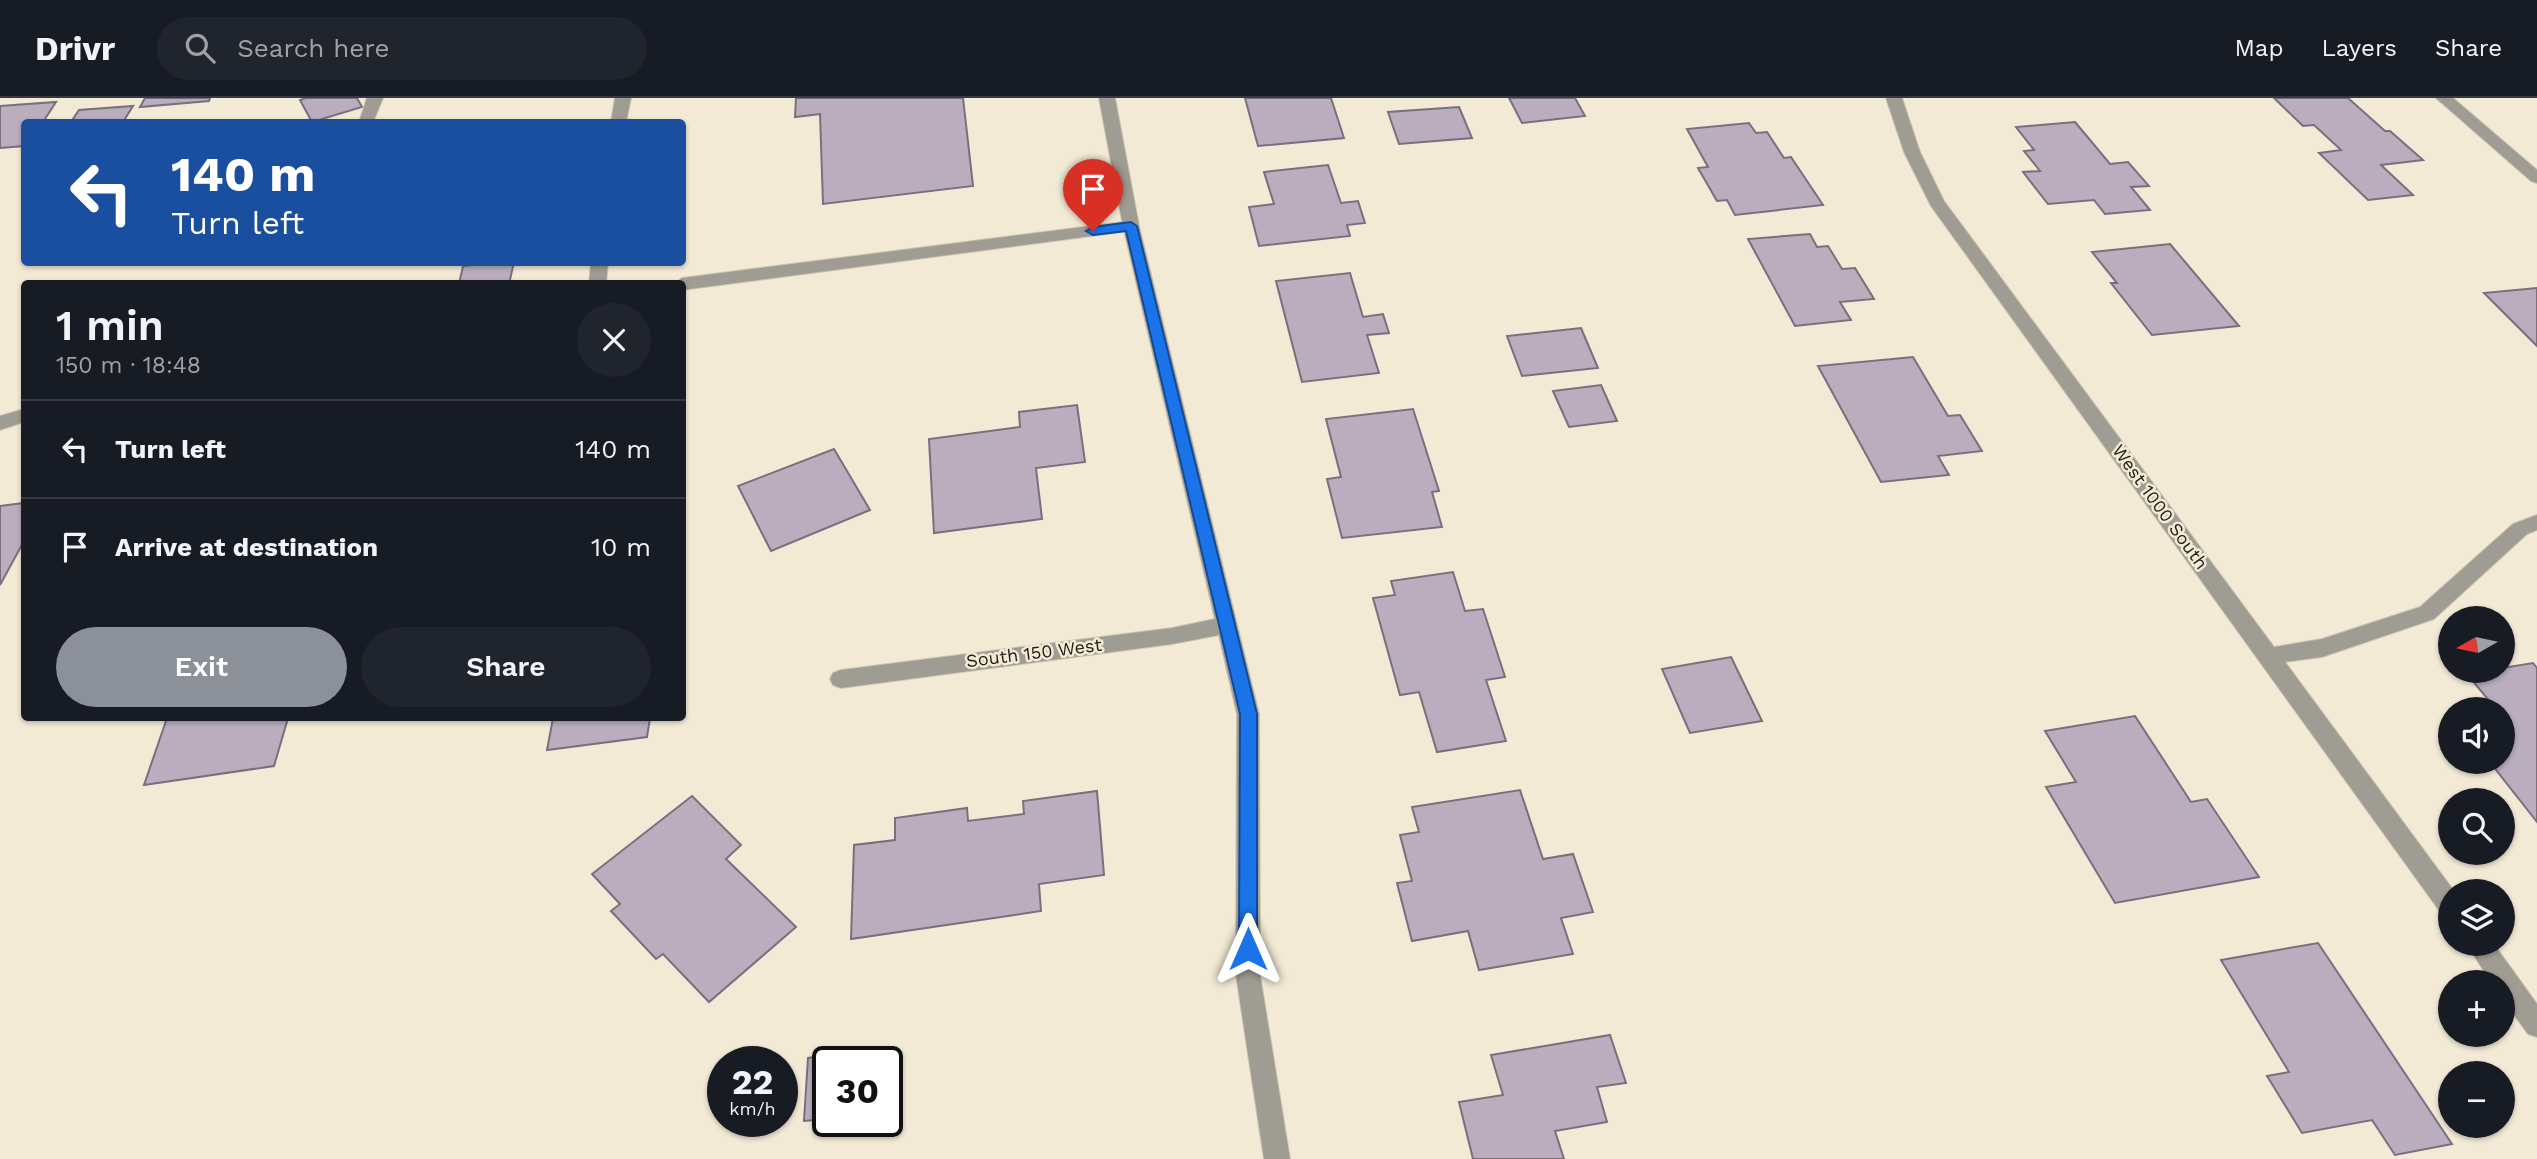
<!DOCTYPE html>
<html lang="en">
<head>
<meta charset="utf-8">
<style>
	:root { --surface:#171b24; --page:#20242c; --text:#f1f3f6; --muted:#9ea1a6; --line:#363941; --accent:#8c9099 }
	body { margin:0; font-family:"Work Sans",sans-serif; background:var(--page); color:var(--text); height:100vh; display:flex; flex-direction:column; font-size:26px; white-space:nowrap }
	* { box-sizing:border-box; margin:0 }
	p { font-size:23px; color:var(--muted) }
	.icon { flex:none; width:38px; height:38px; fill:none; stroke:currentColor; stroke-width:2; stroke-linecap:round; stroke-linejoin:round }
	.map { position:relative; flex:1; overflow:hidden }
	.details { position:absolute; left:21px; top:182px; width:665px; height:441px; display:flex; flex-direction:column; background:var(--surface); border-radius:7px; box-shadow:0 2px 5px #0004 }
	.details>* { flex:none }
	.top-card { position:absolute; left:21px; top:21px; width:665px; height:147px; border-radius:7px; box-shadow:0 2px 5px #0004; background:#1a4fa0; color:#fff; overflow:hidden }
	.needle { width:46px; rotate:261deg }
	.controls { position:absolute; left:2438px; top:508px; display:grid; gap:14px }
	.controls a { display:grid; place-items:center; width:77px; height:77px; border-radius:50%; background:var(--surface); box-shadow:0 2px 5px #0004; font-size:35px }
	.speed { position:absolute; left:707px; top:948px; display:flex; gap:14px; font-size:35px; font-weight:700; text-align:center }
	.speed>* { display:grid; place-content:center; width:91px; height:91px; border-radius:50%; background:var(--surface); box-shadow:0 2px 5px #0004; line-height:1 }
	.speed small { font-size:18px; font-weight:400 }
	.speed .limit { border:4px solid #111; border-radius:10px; background:#fff; color:#111 }
	.pin { position:absolute; display:grid; place-items:center; width:60px; height:60px; color:#fff; margin:-72px -30px; border-radius:50% 50% 50% 0; rotate:-45deg; box-shadow:0 0 7px #0007 }
	.pin .icon { rotate:45deg }
	.me { position:absolute; width:77px; margin:-38px; rotate:0deg; stroke-linejoin:round; filter:drop-shadow(0 0 5px #0008) }
	.turn { display:flex; align-items:center; gap:24px; height:147px; padding:0 35px; font-size:32px }
	.turn .icon { width:91px; height:91px; stroke-width:2.5 }
	.turn b { display:block; font-size:49px; line-height:60px }
	.round { display:grid; place-items:center; flex:none; width:74px; height:74px; border-radius:37px; background:var(--page) }
	.head { display:flex; align-items:center; justify-content:space-between; height:119px; padding:0 35px }
	h1 { font-size:42px; font-weight:600; line-height:52px }
	.action { display:flex; gap:14px; margin-top:auto; padding:14px 35px }
	.action a { flex:1; height:80px; border-radius:42px; background:var(--accent); color:#fff; font-size:28px; font-weight:600; line-height:80px; text-align:center }
	.action a+a { background:var(--page); color:var(--text) }
	ul { padding:0; list-style:none }
	li { display:flex; align-items:center; gap:21px; height:98px; padding:0 35px; border-top:2px solid var(--line) }
	li div { flex:1 }
	li b { display:block; font-size:26px }
	li em { font-style:normal }
	header { display:flex; align-items:center; gap:42px; box-sizing:border-box; height:98px; padding:0 35px; background:var(--surface); border-bottom:2px solid var(--line) }
	header strong { font-size:33px }
	nav { display:flex; gap:38px; margin-inline-start:auto; font-size:24px }
	.search { width:490px; height:63px; background:var(--page); display:flex; align-items:center; gap:18px; box-sizing:border-box; padding:0 24px; border-radius:38px; color:var(--muted); font-size:26px }
	.map>svg:first-child { display:block }
</style>
</head>
<body>
<header>
<strong>Drivr</strong>
<div class="search"><svg class="icon" aria-label="search" viewBox="0 0 24 24"><circle cx="10" cy="10" r="6"/><path d="M15 15l6 6"/></svg>Search here</div>
<nav><a>Map</a><a>Layers</a><a>Share</a></nav>
</header>
<div class="map">
<svg width="2537" height="1061" viewBox="0 0 2537 1061">
	<rect width="100%" height="100%" fill="#f2ead5"/>
	<g fill="#b9adbe" stroke="#7a6e7f" stroke-width="2">
		<path d="M145,0H210L209,3L140,9Z"/>
		<path d="M306,0H357L362,9L312,24L300,2Z"/>
		<path d="M796,0H963L973,88L823,106L820,16L795,19Z"/>
		<path d="M1245,0H1331L1344,40L1258,48Z"/>
		<path d="M1509,0H1575L1585,18L1522,25Z"/>
		<path d="M2274,0H2348L2385,33H2390L2423,62L2381,67L2413,97L2368,102L2319,55L2341,52L2314,27L2303,28Z"/>
		<path d="M56,4L43,24H24V48L0,50V8Z"/>
		<path d="M133,8L123,24H71L79,12Z"/>
		<path d="M1459,9L1472,40L1399,46L1388,14Z"/>
		<path d="M2075,24L2110,66L2128,64L2149,88L2131,89L2150,112L2105,116L2094,102L2048,106L2023,74L2040,73L2024,53L2034,52L2016,29Z"/>
		<path d="M1749,25L1756,35L1767,34L1784,60L1791,59L1823,107L1735,117L1727,102L1717,103L1698,70L1708,69L1687,31Z"/>
		<path d="M1328,67L1341,105L1358,103L1365,125L1347,127L1350,138L1259,148L1249,109L1274,106L1264,74Z"/>
		<path d="M1810,136L1817,149L1828,148L1842,171L1855,170L1874,201L1840,204L1851,222L1795,228L1748,141Z"/>
		<path d="M2170,146L2239,228L2152,237L2111,185H2117L2092,154Z"/>
		<path d="M495,164H514L509,186H459L463,168Z"/>
		<path d="M1350,175L1363,219L1383,216L1389,235L1367,237L1379,275L1302,284L1276,183Z"/>
		<path d="M2537,190V248L2484,195Z"/>
		<path d="M1581,230L1598,270L1522,278L1507,238Z"/>
		<path d="M1913,259L1948,318L1960,317L1982,353L1938,358L1949,377L1881,384L1818,268Z"/>
		<path d="M1601,287L1617,323L1569,329L1553,293Z"/>
		<path d="M1077,307L1085,364L1036,370L1042,421L934,435L929,341L1020,329L1019,314Z"/>
		<path d="M1413,311L1439,393L1432,394L1442,429L1342,440L1327,381L1341,379L1326,321Z"/>
		<path d="M834,351L870,412L771,453L738,388Z"/>
		<path d="M24,405V443L0,487V408Z"/>
		<path d="M1453,474L1465,513L1483,511L1505,579L1486,582L1506,643L1437,654L1419,594L1400,597L1373,500L1395,497L1391,483Z"/>
		<path d="M1731,559L1762,623L1690,635L1662,571Z"/>
		<path d="M2533,565L2537,570V724L2489,663H2502V611H2458L2492,606L2466,575L2502,572V570Z"/>
		<path d="M2135,618L2191,704L2207,701L2259,779L2115,805L2046,689L2076,684L2045,633Z"/>
		<path d="M167,620H288L274,668L144,687Z"/>
		<path d="M553,620H650L647,639L547,652Z"/>
		<path d="M1520,692L1543,761L1573,756L1593,814L1561,820L1573,856L1479,872L1468,833L1412,843L1397,785L1412,783L1400,737L1419,734L1412,709Z"/>
		<path d="M1097,693L1104,777L1039,786L1041,813L851,841L854,747L895,742V720L967,710L968,723L1024,716L1023,703Z"/>
		<path d="M692,698L741,747L726,761L796,829L709,904L663,856L656,861L611,813L620,806L592,776Z"/>
		<path d="M2318,845L2452,1046L2395,1057L2372,1022L2302,1035L2267,978L2289,974L2221,862Z"/>
		<path d="M1610,937L1626,985L1597,989L1607,1024L1555,1033L1564,1061H1473L1459,1004L1503,997L1491,957Z"/>
		<path d="M856,954L855,964H828V1021L804,1023L808,960Z"/>
	</g>
	<g fill="none" stroke-linecap="round" stroke-linejoin="round">
		<g stroke="#ccc5b2" stroke-width="2">
			<g id="lane">
				<path d="M367,0H383L373,24H359Z"/>
				<path d="M615,0H631L626,24H611Z"/>
				<path d="M1131,123L1139,128L1137,132L682,192V186H674L682,180Z"/>
				<path d="M591,164H608L606,186H589Z"/>
			</g>
		</g>
		<g stroke="#ccc5b2" stroke-width="2">
			<g id="street">
				<path d="M1099,0H1115L1139,128L1259,616L1260,877L1290,1061H1264L1236,877L1237,616L1219,537L1172,546L841,590L833,587L830,581L833,575L841,572L1172,530L1215,521L1123,128Z"/>
				<path d="M1886,0H1902L1920,54L1944,103L2274,549L2322,541L2420,509L2513,426L2537,417V432L2527,436L2434,521L2322,559L2285,564L2454,793H2450V818L2441,815L1931,108L1904,54Z"/>
				<path d="M2436,0H2453L2537,72V85L2531,83Z"/>
				<path d="M24,311V324L0,332V318Z"/>
				<path d="M2466,845H2493L2537,906V939L2528,936L2502,900V884H2491Z"/>
			</g>
		</g>
		<use href="#lane" fill="#9f9c93" fill-rule="evenodd"/>
		<use href="#street" fill="#9f9c93" fill-rule="evenodd"/>
	</g>
	<path fill="#1a73e8" stroke="#114b97" stroke-width="2" d="M1131,124L1137,128L1257,616V851L1255,857L1248,860L1241,857L1239,851L1240,616L1126,133L1093,137L1086,133L1093,129Z"/>
	<g text-anchor="middle" stroke-width="5" stroke-linejoin="round" paint-order="stroke">
		<g font-size="18" fill="#1e1b14" stroke="#f2ead5">
			<text transform="translate(2160 409) rotate(54)" y="6">West 1000 South</text>
			<text transform="translate(1034 555) rotate(-7)" y="6">South 150 West</text>
		</g>
	</g>
</svg>
<div class="controls">
<a><svg class="needle" viewBox="-14 -14 28 28"><path d="M0-13l5 13h-10z" fill="#e53935"/><path d="M0 13l5-13h-10z" fill="#9ea1a6"/></svg></a>
<a><svg class="icon" aria-label="sound" viewBox="0 0 24 24"><path d="M4 9h4l5-4v14l-5-4H4zM17 9q2 3 0 6"/></svg></a>
<a><svg class="icon" aria-label="search" viewBox="0 0 24 24"><circle cx="10" cy="10" r="6"/><path d="M15 15l6 6"/></svg></a>
<a><svg class="icon" aria-label="layers" viewBox="0 0 24 24"><path d="M12 4l9 5-9 5-9-5zM3 14l9 5 9-5"/></svg></a>
<a>+</a>
<a>−</a>
</div>
<div class="speed"><div>22<small>km/h</small></div><div class="limit">30</div></div>
<div class="pin" style="left:1093px;top:133px;background:#d93025"><svg class="icon" aria-label="arrive" viewBox="0 0 24 24"><path d="M6 21V4h12l-3 4 3 4H6"/></svg></div>
<svg class="me" style="left:1248px;top:851px" viewBox="-20 -20 40 40"><path d="M0-17L14 15 0 8-14 15z" fill="#1a73e8" stroke="#fff" stroke-width="4"/></svg>
<div class="top-card">
<div class="turn"><svg class="icon" aria-label="left" viewBox="0 0 24 24"><path d="M17 20v-9H6M10 6l-5 5 5 5"/></svg><div><b>140 m</b>Turn left</div></div>
</div>
<section class="details">
<div class="head"><div><h1>1 min</h1><p>150 m · 18:48</p></div><a class="round"><svg class="icon" aria-label="close" viewBox="0 0 24 24"><path d="M6 6l12 12M18 6L6 18"/></svg></a></div>
<ul>
<li><svg class="icon" aria-label="left" viewBox="0 0 24 24"><path d="M17 20v-9H6M10 6l-5 5 5 5"/></svg><div><b>Turn left</b></div><em>140 m</em></li>
<li><svg class="icon" aria-label="arrive" viewBox="0 0 24 24"><path d="M6 21V4h12l-3 4 3 4H6"/></svg><div><b>Arrive at destination</b></div><em>10 m</em></li>
</ul>
<div class="action"><a>Exit</a><a>Share</a></div>
</section>
</div>
</body>
</html>
